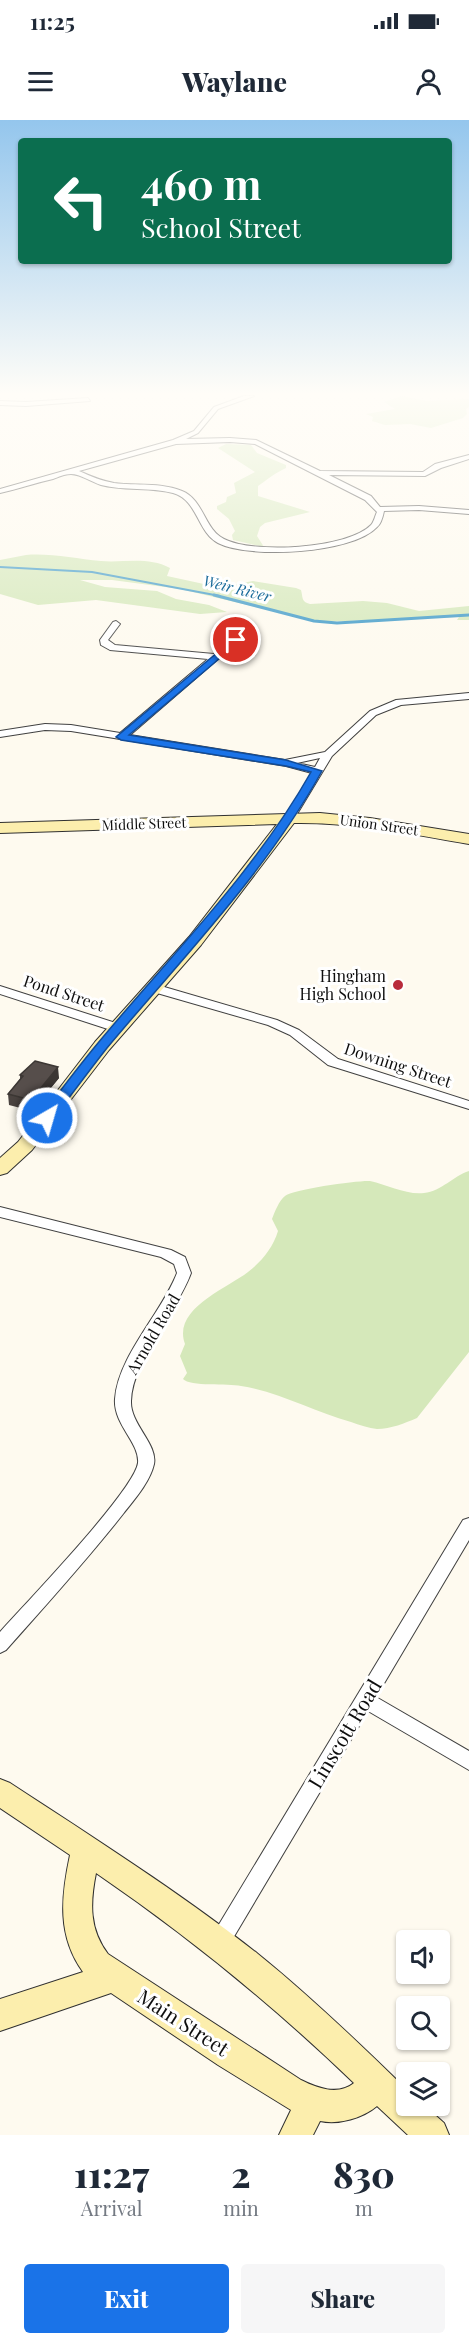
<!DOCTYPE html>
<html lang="en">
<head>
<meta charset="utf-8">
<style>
	:root { --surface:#fff; --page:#f6f6f7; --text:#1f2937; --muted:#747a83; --accent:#1a73e8 }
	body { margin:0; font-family:"Playfair Display",serif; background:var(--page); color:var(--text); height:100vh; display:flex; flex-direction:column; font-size:22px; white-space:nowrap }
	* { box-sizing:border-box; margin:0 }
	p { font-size:20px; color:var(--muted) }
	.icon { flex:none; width:33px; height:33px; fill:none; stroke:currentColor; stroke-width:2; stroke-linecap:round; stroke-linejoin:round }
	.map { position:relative; height:2015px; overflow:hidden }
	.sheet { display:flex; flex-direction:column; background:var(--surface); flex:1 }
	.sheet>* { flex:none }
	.top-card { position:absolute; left:18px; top:18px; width:434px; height:126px; border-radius:6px; box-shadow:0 2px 4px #0004; background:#0b6e4f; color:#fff; overflow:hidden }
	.controls { position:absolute; left:396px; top:1810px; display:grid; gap:12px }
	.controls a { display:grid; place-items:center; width:54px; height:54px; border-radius:6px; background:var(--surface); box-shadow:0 2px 4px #0004; font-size:30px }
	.pin { position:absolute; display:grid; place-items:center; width:51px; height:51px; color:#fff; margin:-26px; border:3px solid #fff; border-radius:50%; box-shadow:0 2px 6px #0007 }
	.me { position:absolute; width:66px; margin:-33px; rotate:38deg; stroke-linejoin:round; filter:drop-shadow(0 0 4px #0008) }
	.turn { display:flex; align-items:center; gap:21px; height:126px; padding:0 24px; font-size:27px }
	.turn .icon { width:78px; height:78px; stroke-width:2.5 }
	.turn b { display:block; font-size:42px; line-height:51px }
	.eta { display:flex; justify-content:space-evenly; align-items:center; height:102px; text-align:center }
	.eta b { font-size:36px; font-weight:800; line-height:42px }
	.action { display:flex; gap:12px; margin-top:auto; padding:12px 24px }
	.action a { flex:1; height:69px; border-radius:6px; background:var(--accent); color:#fff; font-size:24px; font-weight:800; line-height:69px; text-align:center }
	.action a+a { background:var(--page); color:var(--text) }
	.status { display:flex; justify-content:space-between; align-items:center; height:42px; padding:0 30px; background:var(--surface); direction:ltr }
	.status svg { height:16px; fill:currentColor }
	header { display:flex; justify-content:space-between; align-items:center; height:78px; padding:0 24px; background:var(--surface); font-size:27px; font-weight:800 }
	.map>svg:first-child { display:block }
</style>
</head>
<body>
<div class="status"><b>11:25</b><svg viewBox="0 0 49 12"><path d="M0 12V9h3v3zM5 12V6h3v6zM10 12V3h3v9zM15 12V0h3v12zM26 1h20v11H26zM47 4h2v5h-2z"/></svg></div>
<header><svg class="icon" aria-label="menu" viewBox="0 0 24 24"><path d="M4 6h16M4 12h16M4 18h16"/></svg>Waylane<svg class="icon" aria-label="person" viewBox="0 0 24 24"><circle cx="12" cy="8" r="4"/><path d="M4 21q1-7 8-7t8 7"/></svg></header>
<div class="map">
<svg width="469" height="2015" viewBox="0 0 469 2015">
	<rect width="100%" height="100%" fill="#fefaef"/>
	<g fill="#d5e8ba">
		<path d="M402,276L427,281L469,279V287L466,289L467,294L463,298L431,308L410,304L385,305L372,301L373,297L366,294L395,289L384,282Z"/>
		<path d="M226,324L251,325L257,333L286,345V348C275,353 268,359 258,366V376L310,392L265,403L260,407L257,416L264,427L233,420L232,415L235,411L229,399L217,389V386L226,382L227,377L236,373L234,363L255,352L218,328Z"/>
		<path d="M26,435C51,433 76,439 101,441C124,443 148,436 170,448L167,456L213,466H226L253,461L296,468L301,470C303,477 301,482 310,484L363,481L387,483L419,491L469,486V500H457L459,497L319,502L180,469L112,460H80L105,467L157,471L176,479L209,485L227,492L200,494L96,480L38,485L0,474V440Z"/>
		<path d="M469,1051V1232L417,1298C405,1303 391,1309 377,1309C369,1308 359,1305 351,1302C314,1292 279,1272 241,1266C228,1263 190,1267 183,1259L187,1253L180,1236L185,1224C172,1189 226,1169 248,1152C261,1142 273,1128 278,1111L272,1099C275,1091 279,1081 285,1076C293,1069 360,1060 370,1061C388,1065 406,1075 424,1073C442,1071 453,1056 469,1051Z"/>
	</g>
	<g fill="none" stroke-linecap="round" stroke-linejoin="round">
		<path stroke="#409ac8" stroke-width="2" d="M0,447L92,452L220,476"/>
		<path stroke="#409ac8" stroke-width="3" d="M214,475L314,501L337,503L469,495"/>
		<g stroke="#414141" stroke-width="2">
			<g id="street">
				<path d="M244,276H254L218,289L198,313L186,319L230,318L256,320L320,351L423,352L435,344L469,335V339L441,348L425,356L329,355L371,376L380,387L419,386L469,390V394L419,390L384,391C383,396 381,404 377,407C352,434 249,439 218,423C197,412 198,380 173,373C150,367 124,371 101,365C92,362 80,354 71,354C65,354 58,357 53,359C35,363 18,369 0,373V369L173,320L194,311L214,287ZM230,322L255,324L365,380L377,392C375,396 374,402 371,405C348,429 252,434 224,419C204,409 204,380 182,371C161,362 136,366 114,363C102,361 90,356 79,351L176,324Z"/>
				<path d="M88,278L90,281L26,286L0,285V281L26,282Z"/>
				<path d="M116,501L120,504L108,520L115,525L214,534L233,518L240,520L130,615L285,640L325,632L370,591L396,580L469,573V579L401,585L376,595L332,636L294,699L289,702L284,699L312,653L286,646L71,611L45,610L0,617V611L45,604L71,605L120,613L208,539L110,530L101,525L100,520L113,502ZM320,638L315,647L297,643Z"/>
				<path d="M154,864L277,900L299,910L338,939L469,981V989L328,945L290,915L268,905L150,871L148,868L150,865Z"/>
				<path d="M0,866L122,905L124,908L122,911H114L0,874Z"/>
				<path d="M0,1087L171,1130L185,1137L191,1153C177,1192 132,1241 131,1281C130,1304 158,1324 154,1344C150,1362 134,1380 123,1394C86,1441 46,1485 6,1530L0,1533V1512C24,1485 134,1371 138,1343C140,1323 113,1304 115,1279C118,1236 161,1194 177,1153L174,1144L161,1137L0,1097Z"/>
				<path d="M469,1398V1420L376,1577L469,1631V1650L368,1591L226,1830L219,1833L212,1830L208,1823L212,1816L463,1400Z"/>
			</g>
		</g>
		<g stroke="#303030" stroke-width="2">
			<g id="secondary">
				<path d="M320,693L370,698L469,714V724C411,714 353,702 294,703L201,825L109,930L32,1030L7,1053L0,1055V1038L18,1022L95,922L189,817L277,704L0,713V703Z"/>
				<path d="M0,1659L10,1663C94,1718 179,1772 258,1834C310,1876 358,1922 406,1969V1986H425L444,2003L449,2015H408L377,1986C363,1998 339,2005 320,2001L313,2015H279L291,1990L218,1945L111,1873L0,1911V1879L83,1852C57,1816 61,1777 70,1735L0,1688ZM96,1753C188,1816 273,1885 354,1963C338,1976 317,1968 301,1960L108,1834C89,1809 90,1783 96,1753Z"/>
			</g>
		</g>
		<use href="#street" fill="#fff" fill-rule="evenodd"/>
		<use href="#secondary" fill="#fceead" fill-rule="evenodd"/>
	</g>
	<path fill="#4a4340" d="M20,955L59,958L32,991L9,985L8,974L20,959Z"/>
	<path fill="#3c3734" d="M58,947L59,958L32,991L31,980Z"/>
	<path fill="#564e4b" stroke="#3c3734" stroke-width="1.5" d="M35,941L58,947L31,980L8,974L23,956L20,955Z"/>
	<linearGradient id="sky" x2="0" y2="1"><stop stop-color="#94c6ed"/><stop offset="0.49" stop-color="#fffdf8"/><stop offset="1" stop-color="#fffdf8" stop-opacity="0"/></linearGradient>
	<rect width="469" height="558" fill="url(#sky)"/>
	<path fill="#1a73e8" stroke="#114b97" stroke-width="1.5" d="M236,517L239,518V522L129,615L286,640L322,651C265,754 182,838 107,928C88,952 70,977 51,1001H42L40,998L42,995C60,971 78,947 98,923C171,835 254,753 311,652L286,646L121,620L116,617Z"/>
	<circle fill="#b82b3b" stroke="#fff" stroke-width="2" cx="398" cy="865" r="6"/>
	<g text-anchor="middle" stroke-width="6" stroke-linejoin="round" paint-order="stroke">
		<g font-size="14" fill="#0e0e0e" stroke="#fff">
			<text transform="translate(144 704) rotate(-2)" y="5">Middle Street</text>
			<text transform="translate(379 705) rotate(8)" y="5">Union Street</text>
		</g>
		<g font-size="15" font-style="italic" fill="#1c6c9b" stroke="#fff">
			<text transform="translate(237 469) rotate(14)" y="5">Weir River</text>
		</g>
		<g font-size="16" fill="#0e0e0e" stroke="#fff" text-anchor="end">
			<text x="386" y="862">Hingham<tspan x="386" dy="18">High School</tspan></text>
		</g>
		<g font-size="16" fill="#0e0e0e" stroke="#fff">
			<text transform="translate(64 873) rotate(18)" y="6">Pond Street</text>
			<text transform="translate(398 945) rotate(18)" y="6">Downing Street</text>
			<text transform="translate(153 1214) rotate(-60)" y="6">Arnold Road</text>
		</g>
		<g font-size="20" fill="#0e0e0e" stroke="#fff">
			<text transform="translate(345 1614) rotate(-59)" y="7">Linscott Road</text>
			<text transform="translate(183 1903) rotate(33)" y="7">Main Street</text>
		</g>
	</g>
</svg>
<div class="controls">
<a><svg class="icon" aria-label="sound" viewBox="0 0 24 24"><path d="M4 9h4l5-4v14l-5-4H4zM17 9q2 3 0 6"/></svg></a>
<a><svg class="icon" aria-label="search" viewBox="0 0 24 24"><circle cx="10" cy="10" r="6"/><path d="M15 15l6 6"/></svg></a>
<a><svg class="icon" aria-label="layers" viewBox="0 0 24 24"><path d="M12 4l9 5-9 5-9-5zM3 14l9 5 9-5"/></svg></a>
</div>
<div class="pin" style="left:236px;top:520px;background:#d93025"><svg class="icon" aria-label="arrive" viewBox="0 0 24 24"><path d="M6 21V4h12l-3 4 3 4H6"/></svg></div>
<svg class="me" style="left:47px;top:998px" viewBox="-20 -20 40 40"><circle r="17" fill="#1a73e8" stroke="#fff" stroke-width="3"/><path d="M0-11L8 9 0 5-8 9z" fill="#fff"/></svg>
<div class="top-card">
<div class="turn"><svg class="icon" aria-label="left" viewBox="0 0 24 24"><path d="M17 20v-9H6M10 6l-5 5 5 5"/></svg><div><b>460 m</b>School Street</div></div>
</div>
</div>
<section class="sheet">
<div class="eta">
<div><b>11:27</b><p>Arrival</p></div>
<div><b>2</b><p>min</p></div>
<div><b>830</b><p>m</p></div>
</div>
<div class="action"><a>Exit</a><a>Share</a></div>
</section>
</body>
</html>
